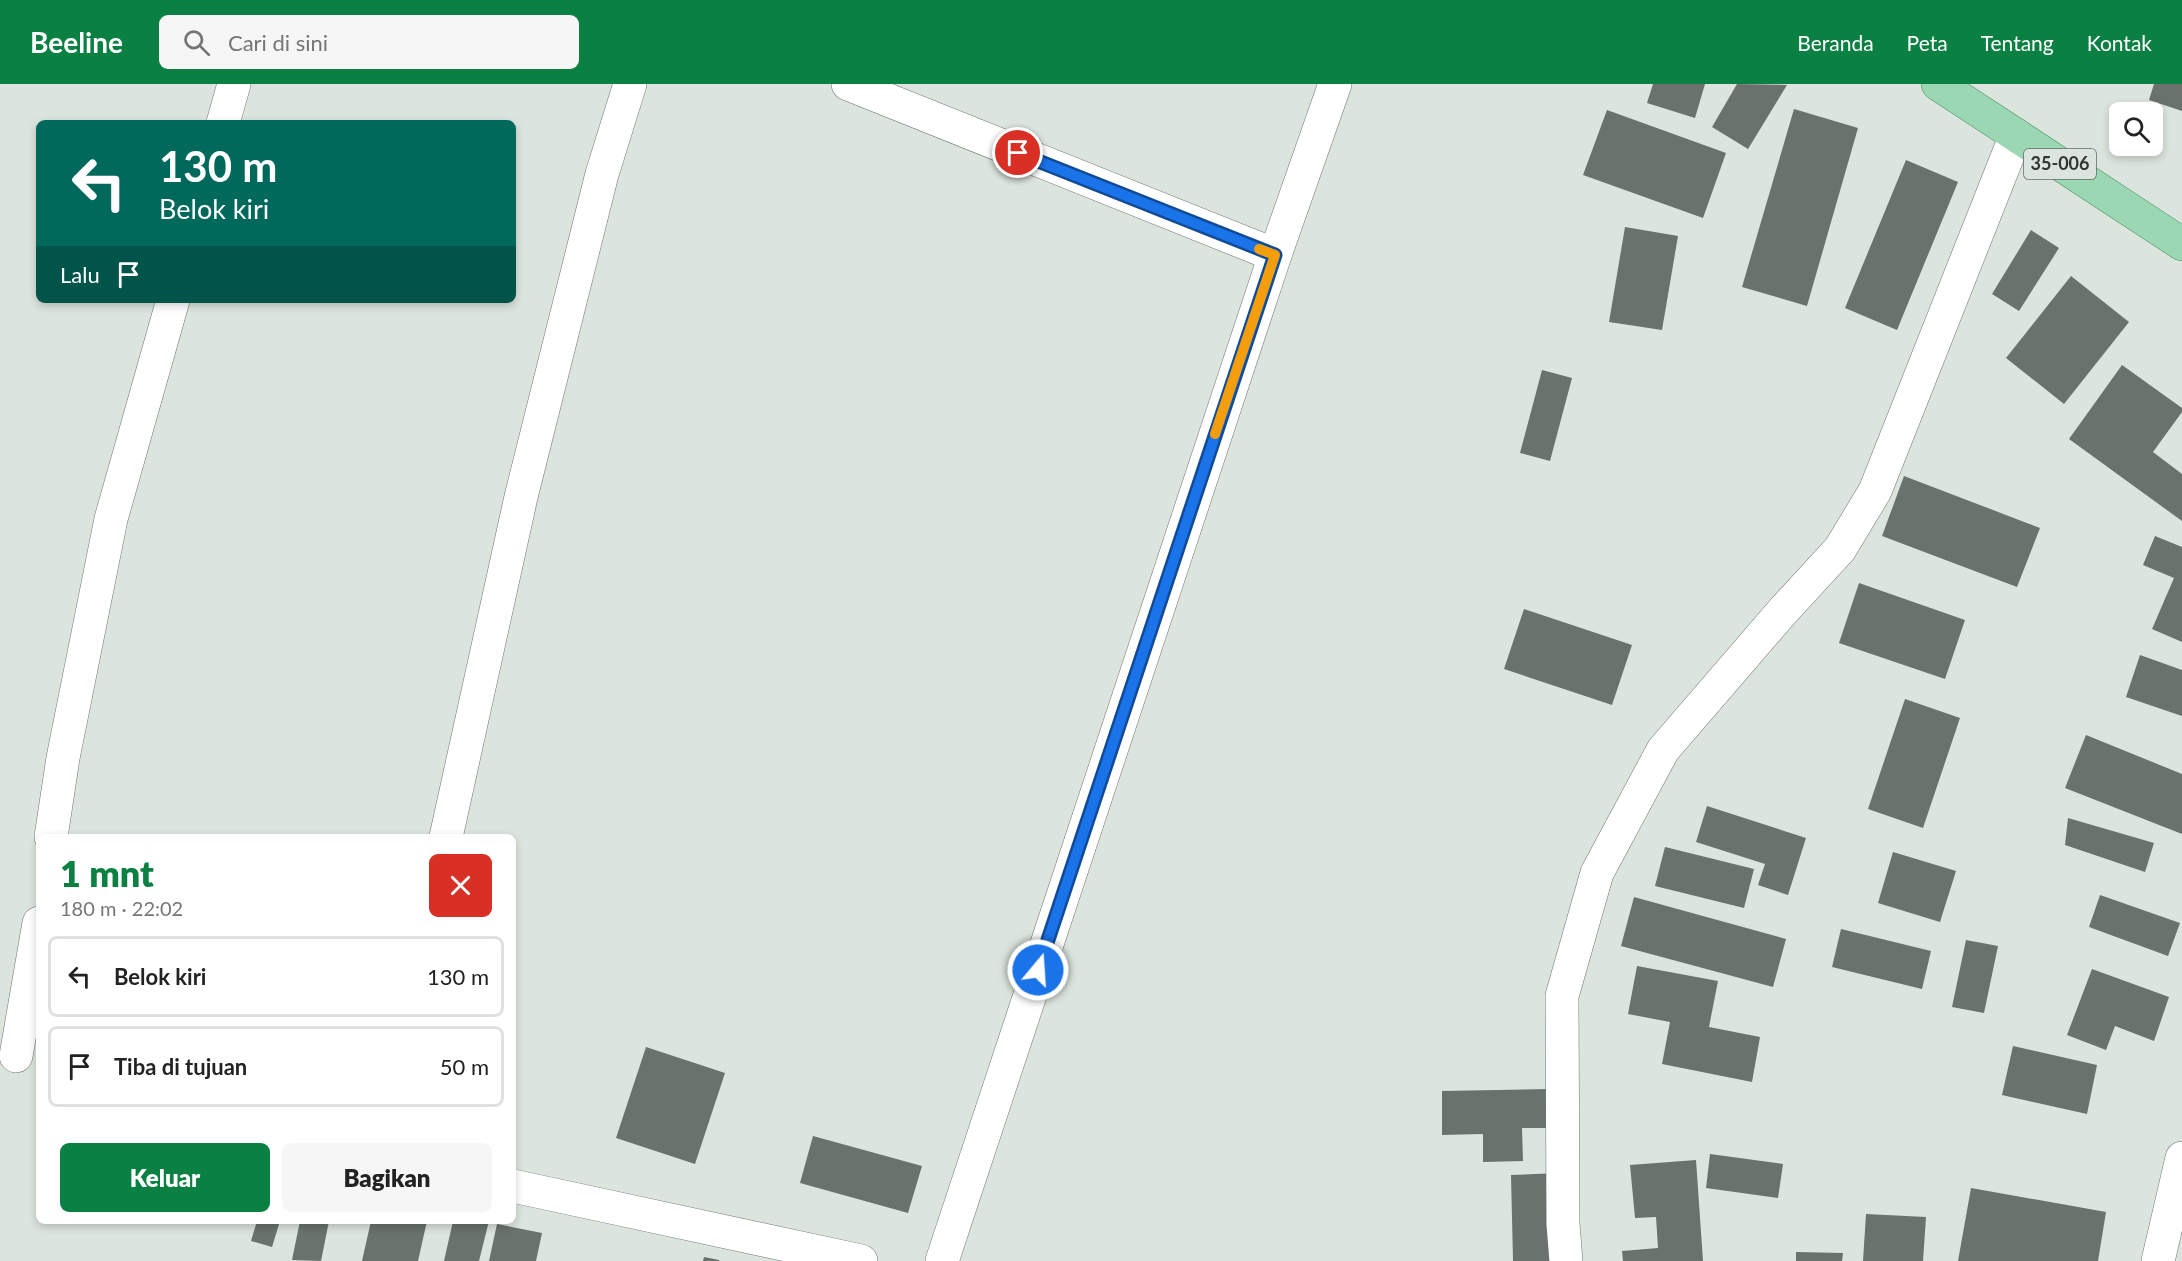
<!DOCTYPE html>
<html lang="id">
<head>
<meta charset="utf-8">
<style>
	:root { --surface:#fff; --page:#f6f6f6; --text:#222; --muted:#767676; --line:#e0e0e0; --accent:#0b8043 }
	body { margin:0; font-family:Lato,sans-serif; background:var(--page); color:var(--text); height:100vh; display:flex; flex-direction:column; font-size:22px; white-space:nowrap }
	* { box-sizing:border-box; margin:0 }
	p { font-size:20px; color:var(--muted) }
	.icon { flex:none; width:33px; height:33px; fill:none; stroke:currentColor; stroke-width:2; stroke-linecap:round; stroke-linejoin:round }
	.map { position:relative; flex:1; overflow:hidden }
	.side { position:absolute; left:36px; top:750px; width:480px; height:390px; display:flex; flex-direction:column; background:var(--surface); border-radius:9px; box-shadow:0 3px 9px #0003 }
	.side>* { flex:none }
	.banner { position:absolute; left:36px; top:36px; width:480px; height:183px; border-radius:9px; box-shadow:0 3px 9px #0003; background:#00695c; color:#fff; overflow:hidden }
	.controls { position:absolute; left:2109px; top:18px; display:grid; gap:12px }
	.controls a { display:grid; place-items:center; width:54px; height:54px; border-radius:9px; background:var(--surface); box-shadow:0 3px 9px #0003; font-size:30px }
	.pin { position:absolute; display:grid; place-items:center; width:51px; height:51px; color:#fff; margin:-26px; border:3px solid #fff; border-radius:50%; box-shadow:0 2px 6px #0007 }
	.me { position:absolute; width:66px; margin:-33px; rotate:18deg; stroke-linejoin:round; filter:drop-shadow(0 0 4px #0008) }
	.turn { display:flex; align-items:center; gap:21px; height:126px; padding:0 24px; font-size:27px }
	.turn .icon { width:78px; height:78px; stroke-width:2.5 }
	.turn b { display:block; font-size:42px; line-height:51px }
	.then { display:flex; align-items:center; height:57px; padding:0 24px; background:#0003; gap:12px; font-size:22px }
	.round { display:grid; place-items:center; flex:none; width:63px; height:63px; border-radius:9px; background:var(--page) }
	.overview { display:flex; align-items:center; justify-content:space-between; height:102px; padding:0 24px }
	h1 { font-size:36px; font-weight:800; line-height:45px; color:var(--accent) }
	.action { display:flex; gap:12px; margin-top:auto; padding:12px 24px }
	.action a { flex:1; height:69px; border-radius:9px; background:var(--accent); color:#fff; font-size:24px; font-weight:800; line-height:69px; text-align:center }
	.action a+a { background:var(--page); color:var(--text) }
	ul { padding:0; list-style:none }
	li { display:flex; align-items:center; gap:18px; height:81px; margin:0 12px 9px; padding:0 12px; border:3px solid var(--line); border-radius:9px }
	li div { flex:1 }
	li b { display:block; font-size:22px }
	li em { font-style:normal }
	header { display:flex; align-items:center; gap:36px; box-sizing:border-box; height:84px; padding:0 30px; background:var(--accent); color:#fff }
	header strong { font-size:28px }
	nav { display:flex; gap:33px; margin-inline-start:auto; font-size:21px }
	.search { width:420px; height:54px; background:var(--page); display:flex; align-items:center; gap:15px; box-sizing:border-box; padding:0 21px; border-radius:9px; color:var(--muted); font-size:22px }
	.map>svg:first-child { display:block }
</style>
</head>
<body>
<header>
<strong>Beeline</strong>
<div class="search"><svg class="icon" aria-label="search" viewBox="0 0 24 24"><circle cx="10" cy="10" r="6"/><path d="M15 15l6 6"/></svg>Cari di sini</div>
<nav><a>Beranda</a><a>Peta</a><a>Tentang</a><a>Kontak</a></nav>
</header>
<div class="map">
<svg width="2182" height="1177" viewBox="0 0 2182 1177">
	<rect width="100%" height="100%" fill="#dbe4dd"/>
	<g fill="#69726c">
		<path d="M1653,0H1705L1695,34L1647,19Z"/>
		<path d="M1737,0L1787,1L1748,65L1712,43Z"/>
		<path d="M2154,0H2182V27L2149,16Z"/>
		<path d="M1794,25L1858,44L1807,222L1742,203Z"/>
		<path d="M1607,26L1726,69L1703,134L1583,91Z"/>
		<path d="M1906,76L1958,98L1897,246L1845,224Z"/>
		<path d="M1625,143L1678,152L1662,246L1609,238Z"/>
		<path d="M2031,146L2059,164L2019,227L1992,210Z"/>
		<path d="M2071,192L2129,238L2064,320L2006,274Z"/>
		<path d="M2122,281L2182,324V328L2153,368L2182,390V437L2069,355Z"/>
		<path d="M1542,286L1572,294L1550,377L1520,369Z"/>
		<path d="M1904,392L2040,444L2017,503L1882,452Z"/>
		<path d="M2155,452L2182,463V558L2152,545L2174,494L2143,481Z"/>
		<path d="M1859,499L1965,536L1945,595L1839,559Z"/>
		<path d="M1524,525L1632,561L1612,621L1504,585Z"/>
		<path d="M2140,571L2182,586V632L2126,613Z"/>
		<path d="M1905,615L1960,634L1923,744L1868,725Z"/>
		<path d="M2086,651L2182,690V750L2065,704Z"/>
		<path d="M1707,722L1806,754L1788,811L1758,801L1765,780L1696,758Z"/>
		<path d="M2068,734L2154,759L2145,788L2065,761Z"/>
		<path d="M1665,763L1754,785L1744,824L1655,802Z"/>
		<path d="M1893,768L1956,787L1940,838L1878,819Z"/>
		<path d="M2100,811L2180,839L2168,872L2089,843Z"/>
		<path d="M1634,813L1786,855L1773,903L1621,862Z"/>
		<path d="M1841,845L1931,867L1922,905L1832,883Z"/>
		<path d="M1966,856L1998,862L1984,929L1952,923Z"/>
		<path d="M1637,882L1718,897L1709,943L1760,953L1752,998L1662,980L1670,938L1628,930Z"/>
		<path d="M2092,885L2169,913L2154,957L2115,942L2106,966L2067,951Z"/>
		<path d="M2013,962L2097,981L2087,1030L2002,1011Z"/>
		<path d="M646,963L725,989L695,1080L616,1054Z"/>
		<path d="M1548,1005V1044H1522L1523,1077L1483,1078V1050L1442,1051V1007Z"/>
		<path d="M813,1052L922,1082L908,1129L800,1099Z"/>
		<path d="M1710,1070L1783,1080L1778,1114L1706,1104Z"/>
		<path d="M1696,1076L1703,1177H1623L1622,1167L1658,1164L1656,1133L1635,1134L1630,1081Z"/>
		<path d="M1559,1089L1561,1177H1513L1511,1091Z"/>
		<path d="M1971,1104L2106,1128L2098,1177H1958Z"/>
		<path d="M1866,1130L1926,1133L1923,1177H1863Z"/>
		<path d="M257,1137H280L272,1163L251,1157Z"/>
		<path d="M300,1137H329L321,1177L292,1176Z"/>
		<path d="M371,1137H427L418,1177H362Z"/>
		<path d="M453,1137H489L479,1177H444Z"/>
		<path d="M497,1140L542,1149L536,1177H489Z"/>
		<path d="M1796,1168L1843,1169L1842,1177H1796Z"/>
		<path d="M704,1173L719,1176V1177H703Z"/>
	</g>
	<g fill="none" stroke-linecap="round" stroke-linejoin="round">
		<g stroke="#6c756f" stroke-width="34">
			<g id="minor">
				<path d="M848,0L1275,171"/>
				<path d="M223,39L234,0"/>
				<path d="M51,753L63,674L111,435L173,216"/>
				<path d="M446,753L521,413L602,90L630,0"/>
				<path d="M16,972L39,839"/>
				<path d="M513,1102L861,1177"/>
				<path d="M942,1177L1275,171L1335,0"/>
				<path d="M1566,1177L1563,1140L1562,912L1597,789L1663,666L1782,528L1840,465L1875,407L2016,51"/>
				<path d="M2158,1177L2182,1074"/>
			</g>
		</g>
		<g stroke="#4b8e66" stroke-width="34">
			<path id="primary" d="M1938,0L2182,160"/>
		</g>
		<use href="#minor" stroke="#fff" stroke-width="33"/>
		<use href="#primary" stroke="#9bd7b3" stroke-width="33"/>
	</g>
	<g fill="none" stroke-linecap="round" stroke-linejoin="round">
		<g stroke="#114b97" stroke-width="15">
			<path id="route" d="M1018,69L1275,171L1038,886"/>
		</g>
		<use href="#route" stroke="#1a73e8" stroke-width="10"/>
		<path stroke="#f59e0b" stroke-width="10" d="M1215,350L1275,171L1259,165"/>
	</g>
	<g text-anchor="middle" stroke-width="6" stroke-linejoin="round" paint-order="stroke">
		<rect fill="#dbe4dd" stroke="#656a66" stroke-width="1.5" x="2024" y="65" width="72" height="30" rx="4.5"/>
		<g font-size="18" font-weight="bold" fill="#323633">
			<text x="2060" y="86">35-006</text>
		</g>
	</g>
</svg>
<div class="controls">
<a><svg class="icon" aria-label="search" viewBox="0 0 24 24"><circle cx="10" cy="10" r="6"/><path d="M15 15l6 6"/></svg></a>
</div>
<div class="pin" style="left:1018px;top:69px;background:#d93025"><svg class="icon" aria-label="arrive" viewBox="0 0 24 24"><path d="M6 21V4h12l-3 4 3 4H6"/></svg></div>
<svg class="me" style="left:1038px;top:886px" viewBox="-20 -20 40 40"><circle r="17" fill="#1a73e8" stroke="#fff" stroke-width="3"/><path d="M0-11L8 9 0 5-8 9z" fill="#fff"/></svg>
<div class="banner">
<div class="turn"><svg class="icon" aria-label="left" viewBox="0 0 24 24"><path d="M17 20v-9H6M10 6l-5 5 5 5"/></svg><div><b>130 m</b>Belok kiri</div></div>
<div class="then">Lalu<svg class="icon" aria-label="arrive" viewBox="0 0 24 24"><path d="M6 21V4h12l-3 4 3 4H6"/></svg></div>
</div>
<section class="side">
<div class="overview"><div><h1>1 mnt</h1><p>180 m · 22:02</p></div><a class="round" style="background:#d93025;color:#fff"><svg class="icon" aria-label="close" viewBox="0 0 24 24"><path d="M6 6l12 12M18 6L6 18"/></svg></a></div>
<ul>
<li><svg class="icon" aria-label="left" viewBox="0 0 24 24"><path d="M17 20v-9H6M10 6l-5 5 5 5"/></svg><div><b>Belok kiri</b></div><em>130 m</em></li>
<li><svg class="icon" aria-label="arrive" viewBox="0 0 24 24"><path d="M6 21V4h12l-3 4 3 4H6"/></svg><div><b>Tiba di tujuan</b></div><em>50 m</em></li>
</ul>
<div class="action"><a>Keluar</a><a>Bagikan</a></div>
</section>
</div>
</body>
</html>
